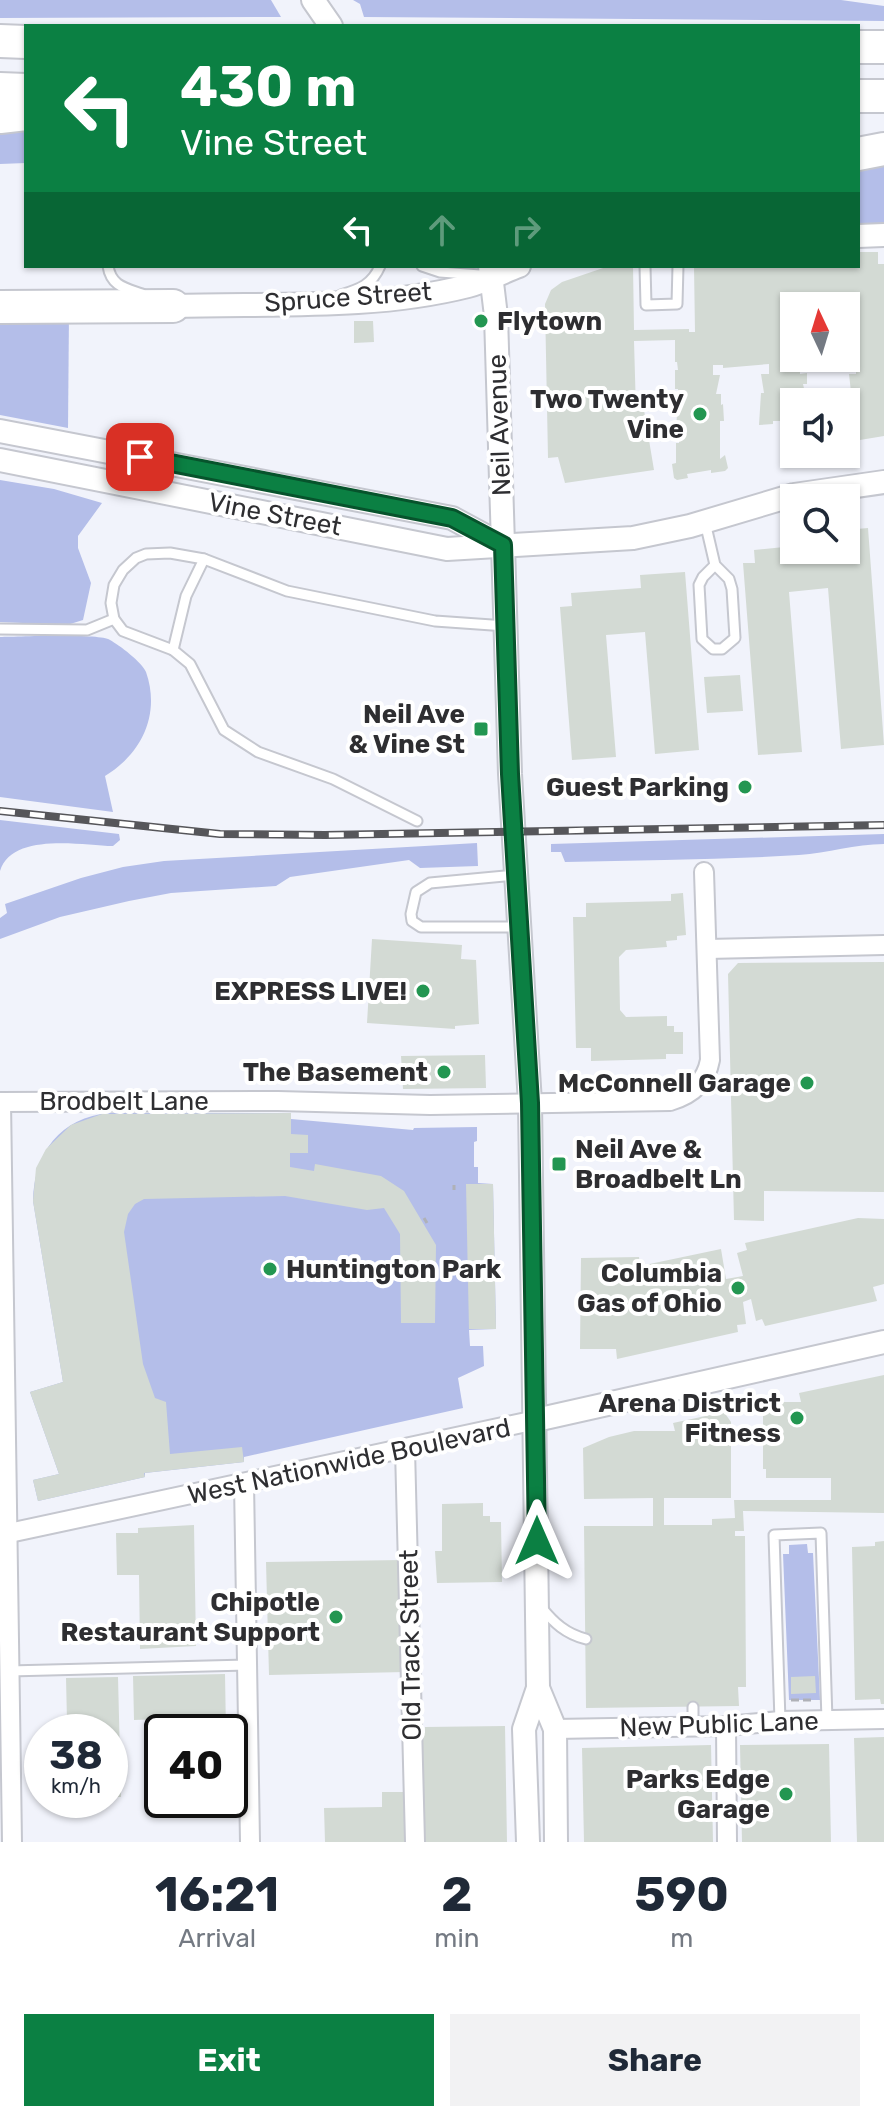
<!DOCTYPE html>
<html lang="en">
<head>
<meta charset="utf-8">
<style>
	:root { --surface:#fff; --page:#f2f2f3; --text:#1f2937; --muted:#747a83; --accent:#0b8043 }
	body { margin:0; font-family:Rubik,sans-serif; background:var(--page); color:var(--text); height:100vh; display:flex; flex-direction:column; font-size:30px; white-space:nowrap }
	* { box-sizing:border-box; margin:0 }
	p { font-size:26px; color:var(--muted) }
	.icon { flex:none; width:44px; height:44px; fill:none; stroke:currentColor; stroke-width:2; stroke-linecap:round; stroke-linejoin:round }
	.map { position:relative; height:1842px; overflow:hidden }
	.drawer { display:flex; flex-direction:column; background:var(--surface); flex:1 }
	.drawer>* { flex:none }
	.guide { position:absolute; left:24px; top:24px; width:836px; height:244px; border-radius:0px; box-shadow:0 2px 6px #0004; background:#0b8043; color:#fff; overflow:hidden }
	.needle { width:52px; rotate:356deg }
	.buttons { position:absolute; left:780px; top:292px; display:grid; gap:16px }
	.buttons a { display:grid; place-items:center; width:80px; height:80px; border-radius:0px; background:var(--surface); box-shadow:0 2px 6px #0004; font-size:40px }
	.speed { position:absolute; left:24px; top:1714px; display:flex; gap:16px; font-size:40px; font-weight:700; text-align:center }
	.speed>* { display:grid; place-content:center; width:104px; height:104px; border-radius:50%; background:var(--surface); box-shadow:0 2px 6px #0004; line-height:1 }
	.speed small { font-size:20px; font-weight:400 }
	.speed .limit { border:4px solid #111; border-radius:12px; background:#fff; color:#111 }
	.pin { position:absolute; display:grid; place-items:center; width:68px; height:68px; color:#fff; margin:-34px; border-radius:16px; box-shadow:0 4px 12px #0006 }
	.me { position:absolute; width:88px; margin:-44px; rotate:0deg; stroke-linejoin:round; filter:drop-shadow(0 0 6px #0008) }
	.turn { display:flex; align-items:center; gap:28px; height:168px; padding:0 24px; font-size:36px }
	.turn .icon { width:104px; height:104px; stroke-width:2.5 }
	.turn b { display:block; font-size:56px; line-height:68px }
	.lanes { display:flex; align-items:center; height:76px; padding:0 24px; background:#0003; justify-content:center; gap:40px; direction:ltr }
	.lanes .off { opacity:.35 }
	.eta { display:flex; justify-content:space-evenly; align-items:center; height:136px; text-align:center }
	.eta b { font-size:48px; font-weight:700; line-height:56px }
	.primary-button { display:flex; gap:16px; margin-top:auto; padding:16px 24px }
	.primary-button a { flex:1; height:92px; border-radius:0px; background:var(--accent); color:#fff; font-size:32px; font-weight:700; line-height:92px; text-align:center }
	.primary-button a+a { background:var(--page); color:var(--text) }
	.map>svg:first-child { display:block }
</style>
</head>
<body>
<div class="map">
<svg width="884" height="1842" viewBox="0 0 884 1842">
	<rect width="100%" height="100%" fill="#f1f3fb"/>
	<g fill="#b4bee9">
		<path d="M0,0H271L281,17L0,18Z"/>
		<path d="M353,0H841L884,6V21L364,17L360,4Z"/>
		<path d="M26,127V163L0,164V128Z"/>
		<path d="M884,160V227H858V165Z"/>
		<path d="M69,312L68,428L0,415V316Z"/>
		<path d="M0,480L54,489L102,503L78,536V548L91,583L83,620L67,625L0,622Z"/>
		<path d="M0,637C19,637 98,633 110,640C119,645 142,662 146,672C161,715 141,754 105,776L113,812L0,797Z"/>
		<path d="M0,820L119,834L120,840L113,846C81,845 12,832 0,871Z"/>
		<path d="M884,834V844C855,844 828,853 799,855C721,860 643,860 565,862L561,852H551V844Z"/>
		<path d="M477,843L478,866L420,868L409,860L290,877L276,886L171,893L129,901L60,917L0,939V918L7,913L5,904L81,878L123,867L164,861Z"/>
		<path d="M110,1113H291V1119L413,1130L414,1128L477,1127V1141L474,1142V1167H478V1183L493,1184L496,1329L469,1330L470,1346H483L484,1366L458,1378L463,1408L244,1457V1462L145,1473V1477L38,1501L33,1480L59,1474L30,1392L63,1382L33,1201C34,1153 60,1117 110,1113Z"/>
		<path d="M807,1544L808,1553H813L820,1700H789L783,1554H789V1545Z"/>
	</g>
	<g fill="#d3dad4" fill-rule="evenodd">
		<path d="M858,252H878V264H884V436L860,440V443H847L846,430H850L849,401H852L849,374H856V363L809,366V364H800V374L807,373V384H803L807,402H794V421H773V424L759,425L761,393H764L761,374H769V364L723,368V365H713V375H720L716,394H721V405L723,404L724,421H720V459L725,455L728,468L725,471L711,473V470L687,474L688,478L677,480L674,478L672,464L676,463V443H679V434L676,435L678,389H675V370H678L677,362H675V340L634,341L636,411L644,410L654,470L565,483L558,457L548,458L545,304L551,290L562,282L609,266H633L634,330L689,329V332H695L694,267L858,266ZM794,306H846V358H794Z"/>
		<path d="M354,321H373L374,342L354,343Z"/>
		<path d="M868,528L884,745L841,749L828,588L789,592L802,752L758,755L743,563H755L754,550L794,546V550H846V530Z"/>
		<path d="M685,572L699,750L655,754L645,632L606,635L616,757L572,760L560,607L572,606L571,593L641,588L640,575Z"/>
		<path d="M740,675L743,711L707,713L704,677Z"/>
		<path d="M683,893L686,935L677,936V940L666,941L667,947L626,950L619,957L620,1010L626,1017L667,1016V1026H674V1032H683V1054H666V1059L591,1061V1048H576L573,917H586V903L671,901V894Z"/>
		<path d="M372,939L462,945L461,959L476,960L479,1024L455,1026V1029L367,1023Z"/>
		<path d="M884,962V1192L764,1191V1221L734,1220L728,974L738,963Z"/>
		<path d="M485,1055L486,1088L403,1089L401,1056Z"/>
		<path d="M291,1113V1134L308,1135V1153H290V1167L314,1171L315,1164L381,1176L404,1191L436,1245L435,1323H401L400,1234L384,1208L367,1210L285,1196L144,1199L135,1204L128,1214L124,1232L143,1364L155,1398L166,1402L170,1454L242,1447L244,1462L144,1473L145,1477L38,1501L33,1480L59,1474L30,1392L63,1382L33,1201L36,1168L46,1149L71,1125L102,1114Z"/>
		<path d="M466,1184H493L496,1329H469Z"/>
		<path d="M858,1218L884,1219V1284L873,1287L877,1301L765,1326L762,1319L756,1321L751,1299L743,1302L746,1324L737,1325L738,1332L617,1359L616,1349H580L581,1258L639,1257L640,1266L721,1249L726,1279L743,1276L737,1253L747,1250L745,1243Z"/>
		<path d="M884,1375V1513L743,1511L744,1531H735V1536H745L746,1687H738L739,1706L586,1708L584,1526H653V1498L584,1499L583,1448L609,1437L634,1431H675L673,1423L724,1412L731,1422V1498H664V1525H712V1519L735,1518L734,1500H831V1478H766V1469H763V1402H801L799,1393Z"/>
		<path d="M483,1503V1516H490V1522H501L502,1582L437,1583L435,1551H442V1504Z"/>
		<path d="M194,1525L196,1646L140,1649L139,1575H117L116,1533H138V1528Z"/>
		<path d="M884,1541V1704H881L880,1699L855,1700L852,1547L875,1546V1542Z"/>
		<path d="M403,1560L405,1672L269,1675L266,1562Z"/>
		<path d="M225,1674L226,1732H161V1719L134,1720L133,1676Z"/>
		<path d="M815,1676L816,1693L791,1694V1677Z"/>
		<path d="M118,1677L121,1797H110V1732H84V1721H67L66,1678Z"/>
		<path d="M505,1726L507,1842H419L417,1733H425V1727Z"/>
		<path d="M884,1737V1842H857L854,1738Z"/>
		<path d="M155,1741L162,1742V1763H155Z"/>
		<path d="M829,1744L831,1842H742L740,1745Z"/>
		<path d="M711,1745L713,1842H584L582,1748Z"/>
		<path d="M382,1792H407L408,1842H325L324,1808L382,1807Z"/>
	</g>
	<g fill="none" stroke-linecap="round" stroke-linejoin="round">
		<g stroke="#c5c7cf" stroke-width="13">
			<g id="service">
				<path d="M108,266C111,286 125,288 142,294"/>
				<path d="M422,266L440,272L480,275"/>
				<path d="M645,266L646,305L677,304L678,266"/>
				<path d="M341,295C360,289 372,285 380,266"/>
				<path d="M705,522L715,565L703,577L699,585L702,639L713,649H722L735,638L732,589L729,579L715,565"/>
				<path d="M0,629L87,630L114,619"/>
				<path d="M173,650L186,596L204,559"/>
				<path d="M417,821L333,779L258,752L224,730L190,664L173,650L123,631L114,619L111,603L114,585L123,570L136,558L146,554L170,553L204,559L287,591L435,621L506,626"/>
				<path d="M515,875L430,883L416,892L411,914L412,921L421,927H519"/>
				<path d="M541,1607C554,1623 566,1634 586,1639"/>
				<path d="M9,1671L247,1665"/>
				<path d="M780,1721L774,1535L821,1533L827,1720"/>
				<path d="M693,1726V1707"/>
			</g>
		</g>
		<g stroke="#c5c7cf" stroke-width="22">
			<g id="minor">
				<path d="M707,949L884,945"/>
				<path d="M0,1102L278,1101L430,1105L670,1101C691,1095 706,1082 710,1060L704,872"/>
				<path d="M1,1102L12,1842"/>
				<path d="M405,1449L415,1842"/>
				<path d="M244,1483L250,1842"/>
				<path d="M0,1535L536,1420"/>
				<path d="M726,1726L727,1842"/>
				<path d="M555,1729L726,1726L780,1721L884,1719"/>
			</g>
		</g>
		<g stroke="#c5c7cf" stroke-width="26">
			<g id="tertiary">
				<path d="M313,0L331,26"/>
				<path d="M858,236L884,235"/>
				<path d="M490,266L496,316L510,774L530,1103L538,1688L524,1729L528,1842"/>
				<path d="M173,306C270,303 373,310 468,286C485,282 502,272 519,266"/>
				<path d="M0,431L452,518L502,545"/>
				<path d="M0,460L447,549L633,538L690,526L794,495L884,482"/>
				<path d="M536,1420L884,1342"/>
				<path d="M538,1688L555,1729L556,1842"/>
			</g>
		</g>
		<g stroke="#c5c7cf" stroke-width="36">
			<g id="motorway">
				<path d="M0,41L26,42"/>
				<path d="M858,47H884"/>
				<path d="M0,89L26,90"/>
				<path d="M858,96H884"/>
				<path d="M0,117L26,114"/>
				<path d="M858,154L884,149"/>
				<path d="M0,307L173,306"/>
			</g>
		</g>
		<g stroke="#afb1b7" stroke-width="3" stroke-dasharray="8 4" stroke-linecap="butt">
			<path d="M454,1185V1190"/>
			<path d="M424,1218L427,1223"/>
			<path d="M791,1700H815"/>
		</g>
		<use href="#service" stroke="#fff" stroke-width="9"/>
		<use href="#minor" stroke="#fff" stroke-width="18"/>
		<use href="#tertiary" stroke="#fff" stroke-width="22"/>
		<use href="#motorway" stroke="#fff" stroke-width="32"/>
		<g stroke="#56565a" stroke-width="8">
			<path id="rail" d="M0,811L220,834L325,835L884,825"/>
		</g>
		<use href="#rail" stroke="#fff" stroke-width="5" stroke-dasharray="15" stroke-linecap="butt"/>
	</g>
	<g fill="none" stroke-linecap="round" stroke-linejoin="round">
		<g stroke="#07532c" stroke-width="20">
			<path id="route" d="M140,457L452,518L503,545L510,774L530,1103L537,1541"/>
		</g>
		<use href="#route" stroke="#0b8043" stroke-width="14"/>
	</g>
	<g fill="#239651" stroke="#fff" stroke-width="3">
		<circle cx="481" cy="321" r="8"/>
		<circle cx="700" cy="414" r="8"/>
		<rect x="473" y="721" width="16" height="16" rx="4"/>
		<circle cx="745" cy="787" r="8"/>
		<circle cx="423" cy="991" r="8"/>
		<circle cx="444" cy="1072" r="8"/>
		<circle cx="807" cy="1083" r="8"/>
		<rect x="551" y="1156" width="16" height="16" rx="4"/>
		<circle cx="270" cy="1269" r="8"/>
		<circle cx="738" cy="1288" r="8"/>
		<circle cx="797" cy="1418" r="8"/>
		<circle cx="336" cy="1617" r="8"/>
		<circle cx="786" cy="1794" r="8"/>
	</g>
	<g text-anchor="middle" stroke-width="8" stroke-linejoin="round" paint-order="stroke">
		<g font-size="26" fill="#2e2e31" stroke="#fff">
			<text transform="translate(348 297) rotate(-4)" y="9">Spruce Street</text>
			<text transform="translate(499 425) rotate(-92)" y="9">Neil Avenue</text>
			<text transform="translate(275 514) rotate(11)" y="9">Vine Street</text>
			<text x="124" y="1110">Brodbelt Lane</text>
			<text transform="translate(349 1461) rotate(-12)" y="9">West Nationwide Boulevard</text>
			<text transform="translate(410 1645) rotate(-91)" y="9">Old Track Street</text>
			<text transform="translate(719 1724) rotate(-2)" y="9">New Public Lane</text>
		</g>
		<g font-size="26" font-weight="bold" fill="#2e2e31" stroke="#fff" text-anchor="end">
			<text x="497" y="330" text-anchor="start">Flytown</text>
			<text x="684" y="408">Two Twenty<tspan x="684" dy="30">Vine</tspan></text>
			<text x="465" y="723">Neil Ave<tspan x="465" dy="30">&amp; Vine St</tspan></text>
			<text x="729" y="796">Guest Parking</text>
			<text x="407" y="1000">EXPRESS LIVE!</text>
			<text x="428" y="1081">The Basement</text>
			<text x="791" y="1092">McConnell Garage</text>
			<text x="575" y="1158" text-anchor="start">Neil Ave &amp;<tspan x="575" dy="30">Broadbelt Ln</tspan></text>
			<text x="286" y="1278" text-anchor="start">Huntington Park</text>
			<text x="722" y="1282">Columbia<tspan x="722" dy="30">Gas of Ohio</tspan></text>
			<text x="781" y="1412">Arena District<tspan x="781" dy="30">Fitness</tspan></text>
			<text x="320" y="1611">Chipotle<tspan x="320" dy="30">Restaurant Support</tspan></text>
			<text x="770" y="1788">Parks Edge<tspan x="770" dy="30">Garage</tspan></text>
		</g>
	</g>
</svg>
<div class="buttons">
<a><svg class="needle" viewBox="-14 -14 28 28"><path d="M0-13l5 13h-10z" fill="#e53935"/><path d="M0 13l5-13h-10z" fill="#747a83"/></svg></a>
<a><svg class="icon" aria-label="sound" viewBox="0 0 24 24"><path d="M4 9h4l5-4v14l-5-4H4zM17 9q2 3 0 6"/></svg></a>
<a><svg class="icon" aria-label="search" viewBox="0 0 24 24"><circle cx="10" cy="10" r="6"/><path d="M15 15l6 6"/></svg></a>
</div>
<div class="speed"><div>38<small>km/h</small></div><div class="limit">40</div></div>
<div class="pin" style="left:140px;top:457px;background:#d93025"><svg class="icon" aria-label="arrive" viewBox="0 0 24 24"><path d="M6 21V4h12l-3 4 3 4H6"/></svg></div>
<svg class="me" style="left:537px;top:1541px" viewBox="-20 -20 40 40"><path d="M0-17L14 15 0 8-14 15z" fill="#0b8043" stroke="#fff" stroke-width="4"/></svg>
<div class="guide">
<div class="turn"><svg class="icon" aria-label="left" viewBox="0 0 24 24"><path d="M17 20v-9H6M10 6l-5 5 5 5"/></svg><div><b>430 m</b>Vine Street</div></div>
<div class="lanes"><svg class="icon" aria-label="left" viewBox="0 0 24 24"><path d="M17 20v-9H6M10 6l-5 5 5 5"/></svg><svg class="icon off" aria-label="ahead" viewBox="0 0 24 24"><path d="M12 20V5M6 11l6-6 6 6"/></svg><svg class="icon off" aria-label="right" viewBox="0 0 24 24"><path d="M7 20v-9h11M14 6l5 5-5 5"/></svg></div>
</div>
</div>
<section class="drawer">
<div class="eta">
<div><b>16:21</b><p>Arrival</p></div>
<div><b>2</b><p>min</p></div>
<div><b>590</b><p>m</p></div>
</div>
<div class="primary-button"><a>Exit</a><a>Share</a></div>
</section>
</body>
</html>
